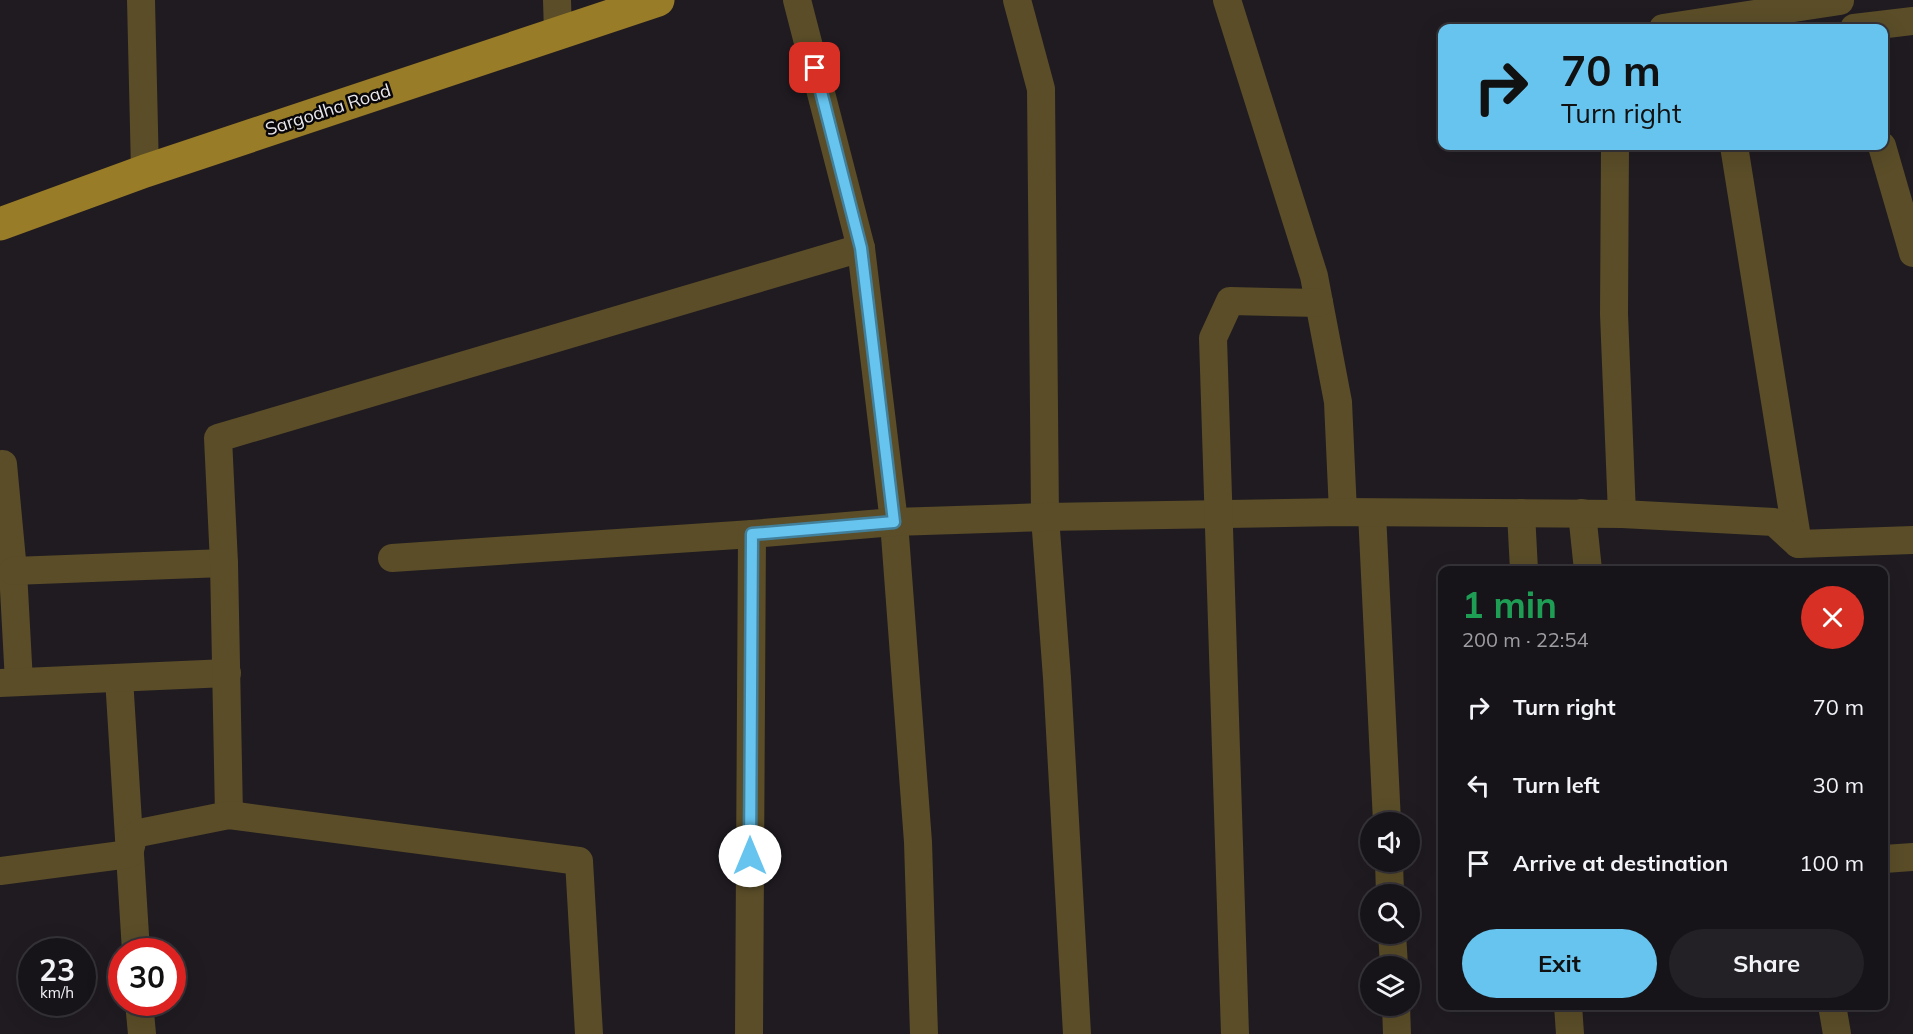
<!DOCTYPE html>
<html lang="en">
<head>
<meta charset="utf-8">
<style>
	:root { --surface:#171419; --page:#242126; --text:#f1f3f6; --muted:#9e9ea2; --line:#363338; --accent:#66c4ef }
	body { margin:0; font-family:Mulish,sans-serif; background:var(--page); color:var(--text); height:100vh; display:flex; flex-direction:column; font-size:22px; white-space:nowrap }
	* { box-sizing:border-box; margin:0 }
	p { font-size:20px; color:var(--muted) }
	.icon { flex:none; width:33px; height:33px; fill:none; stroke:currentColor; stroke-width:2; stroke-linecap:round; stroke-linejoin:round }
	.map { position:relative; flex:1; overflow:hidden }
	.drawer { position:absolute; left:1438px; top:566px; width:450px; height:444px; display:flex; flex-direction:column; background:var(--surface); border-radius:12px; box-shadow:0 6px 24px #0002,0 0 0 2px var(--line) }
	.drawer>* { flex:none }
	.hud { position:absolute; left:1438px; top:24px; width:450px; height:126px; border-radius:12px; box-shadow:0 6px 24px #0002,0 0 0 2px var(--line); background:#66c4ef; color:#111; overflow:hidden }
	.fabs { position:absolute; left:1360px; top:812px; display:grid; gap:12px }
	.fabs a { display:grid; place-items:center; width:60px; height:60px; border-radius:50%; background:var(--surface); box-shadow:0 6px 24px #0002,0 0 0 2px var(--line); font-size:30px }
	.speed { position:absolute; left:18px; top:938px; display:flex; gap:12px; font-size:30px; font-weight:700; text-align:center }
	.speed>* { display:grid; place-content:center; width:78px; height:78px; border-radius:50%; background:var(--surface); box-shadow:0 6px 24px #0002,0 0 0 2px var(--line); line-height:1 }
	.speed small { font-size:15px; font-weight:400 }
	.speed .limit { border:9px solid #d22; background:#fff; color:#111 }
	.pin { position:absolute; display:grid; place-items:center; width:51px; height:51px; color:#fff; margin:-26px; border-radius:12px; box-shadow:0 3px 9px #0006 }
	.me { position:absolute; width:66px; margin:-33px; rotate:0deg; stroke-linejoin:round; filter:drop-shadow(0 0 4px #0008) }
	.turn { display:flex; align-items:center; gap:21px; height:126px; padding:0 24px; font-size:27px }
	.turn .icon { width:78px; height:78px; stroke-width:2.5 }
	.turn b { display:block; font-size:42px; line-height:51px }
	.round { display:grid; place-items:center; flex:none; width:63px; height:63px; border-radius:32px; background:var(--page) }
	.headline { display:flex; align-items:center; justify-content:space-between; height:102px; padding:0 24px }
	h1 { font-size:36px; font-weight:700; line-height:45px; color:#1e9e55 }
	.button { display:flex; gap:12px; margin-top:auto; padding:12px 24px }
	.button a { flex:1; height:69px; border-radius:36px; background:var(--accent); color:#111; font-size:24px; font-weight:700; line-height:69px; text-align:center }
	.button a+a { background:var(--page); color:var(--text) }
	ul { padding:0; list-style:none }
	li { display:flex; align-items:center; gap:18px; height:78px; padding:0 24px }
	li div { flex:1 }
	li b { display:block; font-size:22px }
	li em { font-style:normal }
	.map>svg:first-child { display:block }
</style>
</head>
<body>
<div class="map">
<svg width="1913" height="1034" viewBox="0 0 1913 1034">
	<rect width="100%" height="100%" fill="#1f1b21"/>
	<g fill="none" stroke-linecap="round" stroke-linejoin="round">
		<g stroke="#5a4d28" stroke-width="28">
			<path d="M141,0L145,171"/>
			<path d="M557,0L558,33"/>
			<path d="M1017,0L1041,89L1045,517L1057,678L1077,1034"/>
			<path d="M1227,0L1314,276L1338,402L1343,512"/>
			<path d="M1663,28L1840,1"/>
			<path d="M1854,28L1913,21"/>
			<path d="M1615,146L1614,314L1622,514"/>
			<path d="M1734,146L1798,544"/>
			<path d="M1882,146L1913,253"/>
			<path d="M861,248L894,522L918,842L924,1034"/>
			<path d="M3,464L13,571L19,682"/>
			<path d="M1372,513L1387,822"/>
			<path d="M1521,513L1524,570"/>
			<path d="M1582,513L1588,570"/>
			<path d="M392,558L752,534L894,522L1045,517L1343,512L1622,514L1774,522L1798,544L1913,540"/>
			<path d="M13,571L224,563"/>
			<path d="M119,678L136,951"/>
			<path d="M0,683L227,673"/>
			<path d="M229,815L224,563L218,438L861,248L797,0"/>
			<path d="M1884,859L1913,857"/>
			<path d="M1389,861L1390,894"/>
			<path d="M0,871L129,854L133,838L139,833L229,815L579,861L589,1034"/>
			<path d="M1392,933L1394,966"/>
			<path d="M139,1002L142,1034"/>
			<path d="M1396,1005L1397,1034"/>
			<path d="M1568,1005L1570,1034"/>
			<path d="M1832,1005L1837,1034"/>
			<path d="M749,1034L752,534"/>
			<path d="M1235,1034L1213,338L1230,301L1319,303"/>
		</g>
		<path stroke="#997c27" stroke-width="33" d="M0,224L145,171L658,0"/>
	</g>
	<g fill="none" stroke-linecap="round" stroke-linejoin="round">
		<g stroke="#427f9b" stroke-width="15">
			<path id="route" d="M750,856L752,534L894,522L861,248L815,68"/>
		</g>
		<use href="#route" stroke="#66c4ef" stroke-width="10"/>
	</g>
	<g text-anchor="middle" stroke-width="5" stroke-linejoin="round" paint-order="stroke">
		<g font-size="18" fill="#eae7eb" stroke="#080609">
			<text transform="translate(328 110) rotate(-18)" y="6">Sargodha Road</text>
		</g>
	</g>
</svg>
<div class="fabs">
<a><svg class="icon" aria-label="sound" viewBox="0 0 24 24"><path d="M4 9h4l5-4v14l-5-4H4zM17 9q2 3 0 6"/></svg></a>
<a><svg class="icon" aria-label="search" viewBox="0 0 24 24"><circle cx="10" cy="10" r="6"/><path d="M15 15l6 6"/></svg></a>
<a><svg class="icon" aria-label="layers" viewBox="0 0 24 24"><path d="M12 4l9 5-9 5-9-5zM3 14l9 5 9-5"/></svg></a>
</div>
<div class="speed"><div>23<small>km/h</small></div><div class="limit">30</div></div>
<div class="pin" style="left:815px;top:68px;background:#d93025"><svg class="icon" aria-label="arrive" viewBox="0 0 24 24"><path d="M6 21V4h12l-3 4 3 4H6"/></svg></div>
<svg class="me" style="left:750px;top:856px" viewBox="-20 -20 40 40"><circle r="19" fill="#fff"/><path d="M0-13L10 11 0 6-10 11z" fill="#66c4ef"/></svg>
<div class="hud">
<div class="turn"><svg class="icon" aria-label="right" viewBox="0 0 24 24"><path d="M7 20v-9h11M14 6l5 5-5 5"/></svg><div><b>70 m</b>Turn right</div></div>
</div>
<section class="drawer">
<div class="headline"><div><h1>1 min</h1><p>200 m · 22:54</p></div><a class="round" style="background:#d93025;color:#fff"><svg class="icon" aria-label="close" viewBox="0 0 24 24"><path d="M6 6l12 12M18 6L6 18"/></svg></a></div>
<ul>
<li><svg class="icon" aria-label="right" viewBox="0 0 24 24"><path d="M7 20v-9h11M14 6l5 5-5 5"/></svg><div><b>Turn right</b></div><em>70 m</em></li>
<li><svg class="icon" aria-label="left" viewBox="0 0 24 24"><path d="M17 20v-9H6M10 6l-5 5 5 5"/></svg><div><b>Turn left</b></div><em>30 m</em></li>
<li><svg class="icon" aria-label="arrive" viewBox="0 0 24 24"><path d="M6 21V4h12l-3 4 3 4H6"/></svg><div><b>Arrive at destination</b></div><em>100 m</em></li>
</ul>
<div class="button"><a>Exit</a><a>Share</a></div>
</section>
</div>
</body>
</html>
